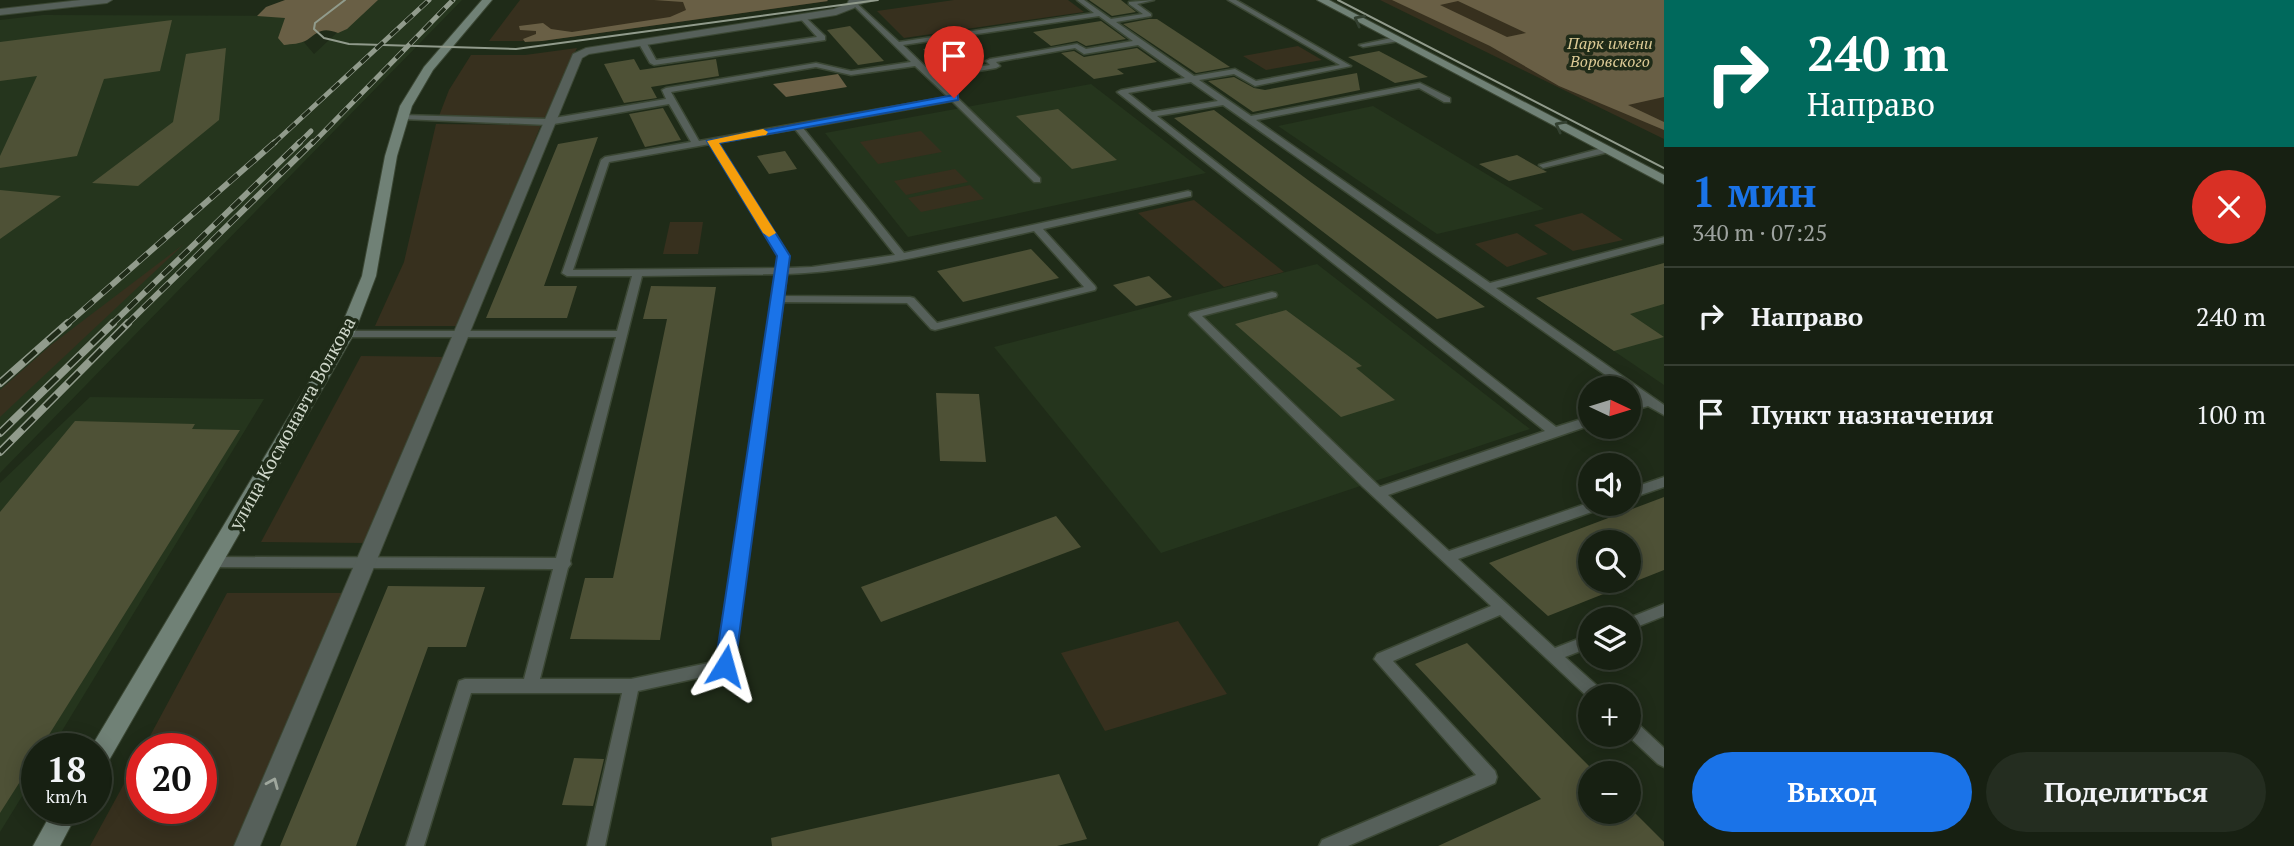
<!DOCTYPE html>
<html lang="ru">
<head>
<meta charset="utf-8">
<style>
	:root { --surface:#172012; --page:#242d20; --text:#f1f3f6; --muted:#9ea39f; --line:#363e32; --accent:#1a73e8 }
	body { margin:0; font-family:"PT Serif",serif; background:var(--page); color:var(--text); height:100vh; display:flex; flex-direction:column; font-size:26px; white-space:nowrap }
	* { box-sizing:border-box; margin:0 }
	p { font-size:23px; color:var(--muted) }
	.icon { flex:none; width:38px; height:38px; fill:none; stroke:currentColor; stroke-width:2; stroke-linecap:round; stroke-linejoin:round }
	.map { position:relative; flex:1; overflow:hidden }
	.panel { display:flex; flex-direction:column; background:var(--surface); width:630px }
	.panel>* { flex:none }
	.guide { background:#00695c; color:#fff; overflow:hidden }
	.needle { width:46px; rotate:94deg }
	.fabs { position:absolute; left:1578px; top:376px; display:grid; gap:14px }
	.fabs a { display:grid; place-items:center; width:63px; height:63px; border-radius:50%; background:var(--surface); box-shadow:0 4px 18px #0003,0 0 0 2px var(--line); font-size:35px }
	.speed { position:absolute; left:21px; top:733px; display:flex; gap:14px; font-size:35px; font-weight:700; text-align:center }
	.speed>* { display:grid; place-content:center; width:91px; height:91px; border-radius:50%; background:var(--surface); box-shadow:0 4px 18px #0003,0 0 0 2px var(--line); line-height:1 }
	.speed small { font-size:18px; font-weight:400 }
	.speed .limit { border:10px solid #d22; background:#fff; color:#111 }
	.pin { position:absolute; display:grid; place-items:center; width:60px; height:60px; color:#fff; margin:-72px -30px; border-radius:50% 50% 50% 0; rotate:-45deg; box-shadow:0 0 7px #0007 }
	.pin .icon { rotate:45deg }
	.me { position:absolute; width:77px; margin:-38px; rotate:8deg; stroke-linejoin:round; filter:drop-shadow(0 0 5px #0008) }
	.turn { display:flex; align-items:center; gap:24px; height:147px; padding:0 28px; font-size:32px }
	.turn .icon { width:91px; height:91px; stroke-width:2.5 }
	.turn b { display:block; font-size:49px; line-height:60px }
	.round { display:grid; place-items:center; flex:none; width:74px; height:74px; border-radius:37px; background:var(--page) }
	.head { display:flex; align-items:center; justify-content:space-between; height:119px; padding:0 28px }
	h1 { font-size:42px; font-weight:700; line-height:52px; color:var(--accent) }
	.button { display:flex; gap:14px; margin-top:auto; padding:14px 28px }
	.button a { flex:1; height:80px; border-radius:42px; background:var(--accent); color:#fff; font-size:28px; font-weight:700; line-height:80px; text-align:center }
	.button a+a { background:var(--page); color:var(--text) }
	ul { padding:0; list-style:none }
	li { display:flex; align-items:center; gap:21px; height:98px; padding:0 28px; border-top:2px solid var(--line) }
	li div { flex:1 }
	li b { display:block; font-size:26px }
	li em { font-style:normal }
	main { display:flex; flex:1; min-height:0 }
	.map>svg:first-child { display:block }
</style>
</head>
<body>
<main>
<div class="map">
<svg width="1664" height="846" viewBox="0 0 1664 846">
	<rect width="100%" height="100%" fill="#1f2b18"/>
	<g fill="#25351d">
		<path d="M372,0H462L0,473V20L43,15L301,16L291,27L314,54Z"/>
		<path d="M1091,84L1206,173L908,237L825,133Z"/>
		<path d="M1373,106L1508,187L1544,209L1437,234L1278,126Z"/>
		<path d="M1664,263V385L1536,298Z"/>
		<path d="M1317,264L1530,429L1161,553L994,347Z"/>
		<path d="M90,397L264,399L51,749H37V772L0,832V483Z"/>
	</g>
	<g fill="#37301e">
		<path d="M520,0H827L828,1L542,41H489Z"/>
		<path d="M954,0H1068L1084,12L904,38L877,11Z"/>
		<path d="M1380,0H1664V139Z"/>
		<path d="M1298,46L1322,60L1266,70L1243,56Z"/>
		<path d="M577,48L544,119L439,116L449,90L471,55H525Z"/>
		<path d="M436,124L541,125L458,326H375L404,262Z"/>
		<path d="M921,131L942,152L878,164L860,142Z"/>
		<path d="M955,169L968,182L906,195L894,181Z"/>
		<path d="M970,185L984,199L921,212L908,198Z"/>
		<path d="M1194,200L1284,272L1224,287L1138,213Z"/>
		<path d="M1582,213L1623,240L1573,251L1534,225Z"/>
		<path d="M670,222H703L698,254H663Z"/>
		<path d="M1517,233L1548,254L1507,267L1475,244Z"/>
		<path d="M184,244L0,417V390L51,345Z"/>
		<path d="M361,356L448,357L365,543L261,542Z"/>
		<path d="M227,593H348L239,846H90L142,751V808H201V749H143Z"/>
		<path d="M1178,621L1227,694L1105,731L1061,653Z"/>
	</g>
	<g fill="#695f45" fill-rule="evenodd">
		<path d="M285,0H378L347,29L338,33C323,27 319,31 307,40C301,44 291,44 284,45L278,38L285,18L257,16L266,7Z"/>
		<path d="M654,0H827L828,1L542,41L525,42L523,39L536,34V31L520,30L519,26L543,23L551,29L572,32L670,17L686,10L683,2Z"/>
		<path d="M1392,0H1664V97L1628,105L1664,122V130L1559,86L1490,46ZM1458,1L1526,33L1507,37L1440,5Z"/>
		<path d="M838,74L847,87L786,97L773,84Z"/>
	</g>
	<g fill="#4e5136" fill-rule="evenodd">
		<path d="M1089,0H1121L1136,12L1112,16Z"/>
		<path d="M1149,19H1157L1230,67L1196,73L1123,24Z"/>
		<path d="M172,20L160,71L104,79L77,156L0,168V156L37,76L0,81V42Z"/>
		<path d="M1101,21L1126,39L1086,46L1077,41L1051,46L1033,32Z"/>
		<path d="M850,26L867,43L884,61L858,65L827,30Z"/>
		<path d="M954,44L975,64L944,69L923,49Z"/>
		<path d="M226,48L219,120L138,186L92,183L173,122L186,54Z"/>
		<path d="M1137,48L1157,62L1117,69L1124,74L1094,79L1061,53L1074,51L1084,57Z"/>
		<path d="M1379,51L1428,77L1395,83L1348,57Z"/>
		<path d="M634,59L640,70L716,59L719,76L651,87L657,98L624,103L604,64Z"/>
		<path d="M1357,73L1360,90L1253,112L1208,81L1234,77L1254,88L1265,90Z"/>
		<path d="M663,108L681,140L645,147L629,114Z"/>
		<path d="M1058,109L1096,142L1117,160L1072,169L1016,116Z"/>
		<path d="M1214,110L1312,183L1485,307L1437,319L1174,118Z"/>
		<path d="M598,137L544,286H577L567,318H486L558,144Z"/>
		<path d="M785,151L797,169L769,174L757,156Z"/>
		<path d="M1517,155L1547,172L1509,181L1479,164Z"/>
		<path d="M0,190L61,196L0,239Z"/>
		<path d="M1031,249L1059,278L963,302L937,271Z"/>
		<path d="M1664,263V304L1630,314L1664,337L1614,351L1536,298Z"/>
		<path d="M1149,276L1172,297L1136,306L1113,285Z"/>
		<path d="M651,286L716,287L660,640L570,639L585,578H613L667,319H643Z"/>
		<path d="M1286,310L1362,366L1356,368L1395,400L1341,417L1235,324Z"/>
		<path d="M936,393L979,394L986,462L940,461Z"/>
		<path d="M75,421L195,424L192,429L240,430L40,749H37V755L0,813V512Z"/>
		<path d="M1664,497V570L1548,616L1489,563ZM1591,542H1629V581H1591Z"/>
		<path d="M1056,516L1081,547L881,622L861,587Z"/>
		<path d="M388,586L485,587L466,647H428L356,846H280Z"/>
		<path d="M1467,643L1591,768V812H1634L1664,842V846H1438L1541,799L1415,664Z"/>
		<path d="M574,758L604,759L593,806L562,805Z"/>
		<path d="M1059,774L1087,839L1057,846H772L771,838Z"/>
	</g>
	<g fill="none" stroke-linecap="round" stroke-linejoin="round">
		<g stroke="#3b4734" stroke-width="3">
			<g id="service">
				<path d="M853,0L899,42L1094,13L1077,0H1084L1111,19L1143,14L1129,4V2L1154,0L1137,4L1151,14V16L1116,22L1194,76L1235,69L1256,81L1340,65L1228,0H1236L1351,66L1255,86L1234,74L1199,80L1251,116L1420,83L1450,98V102H1444L1419,88L1256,120L1490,283L1664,237V243L1496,288L1664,405V415L1648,406L1629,412V404L1640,400L1629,392V388H1624L1223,105L1157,116L1556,427L1591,416V425L1388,495L1449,551L1591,502V504H1608L1606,507L1458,559L1555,648L1591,634V647L1565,657L1603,691L1605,696H1591V700L1500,615L1393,661L1495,771L1497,777L1495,783L1348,846H1319L1322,840L1476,775L1374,659L1377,654L1491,606L1363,487L1189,315L1190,313L1272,292L1276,293L1277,295L1276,297L1202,316L1380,487L1545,431L1117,92L1121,90L1185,78L1138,45L1084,54L1075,48L996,62L1000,66L996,68L937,78L1040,178V182H1034L952,101L803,128L904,253L1188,191L1191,192V196L1043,229L1095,286L1096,288L1095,290L935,330L931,329L907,303L783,302L733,666L730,671L638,691L605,846H587L622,693H471L424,846H406L459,681L465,679H524L553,569L213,567L208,566L206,562L208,558L213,557L556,558L616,337H346L340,334L346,331H617L632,276H567L562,273L601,160L605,157L691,142L669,104L548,125L402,119L398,117L402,115L548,119L666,99L662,90L666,88L816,63L851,71L911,62L851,3V1ZM1099,16L1133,41L1086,49L1077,44L990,59L986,61L990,65L933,74L903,45ZM915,66L948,97L699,141L671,92L816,67L851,75ZM1191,82L1218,101L1152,112L1128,93ZM795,129L895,255L812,267L788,268L789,256L717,143ZM710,144L779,256L777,268L573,270L609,162ZM1034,231L1084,287L937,323L914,298L910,297L784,296L787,274C870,271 953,249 1034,231ZM776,274L718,661L631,679H540L568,568L571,564L570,561L642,276Z"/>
				<path d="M804,16L825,36V40L654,65L650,63L638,42L645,40L656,60L817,37L800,18Z"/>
				<path d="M1396,37L1400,39L1399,41L1363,47L1359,45Z"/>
				<path d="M1606,147L1610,150L1609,152L1543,168L1539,165Z"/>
				<path d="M1664,477V487L1629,499V489Z"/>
				<path d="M1664,604V616L1629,630V620H1624Z"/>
				<path d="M1629,719L1635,721L1664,748V767L1658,764L1627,735H1629Z"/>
			</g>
		</g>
		<g stroke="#3b4734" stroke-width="2">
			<path id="minor" d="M849,0H875L857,5L854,8L836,15L589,54L582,58L260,846H234L573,54L586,48L834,9L847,4Z"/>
		</g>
		<g stroke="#3b4734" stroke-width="2">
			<path id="tertiary" d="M81,0H112L107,3L0,15V9Z"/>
		</g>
		<g stroke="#3b4734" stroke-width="2">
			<g id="secondary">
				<path d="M482,0H492L433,70L412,106L397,156L376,276L354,334L104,769L96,772V749H90L338,334L362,276L385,156L400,106L424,67Z"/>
				<path d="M1317,0H1329L1664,175V184Z"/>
				<path d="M54,808H80L60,846H33Z"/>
			</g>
		</g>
		<use href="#service" fill="#56605a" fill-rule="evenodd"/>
		<use href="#minor" fill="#56605a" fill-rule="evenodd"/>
		<use href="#tertiary" fill="#56605a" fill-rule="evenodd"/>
		<use href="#secondary" fill="#708176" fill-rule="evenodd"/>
		<g stroke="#919b8c" stroke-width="2">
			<path d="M345,0L315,23L314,29L324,38L349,44L516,49L878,0"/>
			<path d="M1338,0L1664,168"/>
		</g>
		<g stroke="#919b8c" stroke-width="5">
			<g id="rail-far2">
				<path d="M273,144L429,0"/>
				<path d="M298,144L311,131"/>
				<path d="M312,144L453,0"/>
			</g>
		</g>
		<g stroke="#919b8c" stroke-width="6">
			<g id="rail-far1">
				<path d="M66,325L275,142"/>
				<path d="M111,325L300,142"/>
				<path d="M126,325L313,142"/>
			</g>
		</g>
		<g stroke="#919b8c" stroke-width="8">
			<g id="rail">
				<path d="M0,383L68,323"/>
				<path d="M0,433L113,323"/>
				<path d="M0,452L128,323"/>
			</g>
		</g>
		<use href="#rail-far2" stroke="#1f2b18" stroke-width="3.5" stroke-dasharray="10" stroke-linecap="butt"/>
		<use href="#rail-far1" stroke="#1f2b18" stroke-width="4.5" stroke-dasharray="12" stroke-linecap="butt"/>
		<use href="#rail" stroke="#1f2b18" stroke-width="5" stroke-dasharray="16" stroke-linecap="butt"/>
	</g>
	<defs><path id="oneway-chevron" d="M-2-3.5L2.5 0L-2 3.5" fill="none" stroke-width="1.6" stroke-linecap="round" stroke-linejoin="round" transform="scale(1.75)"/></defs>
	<g stroke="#334030">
		<use href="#oneway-chevron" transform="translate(1359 20) rotate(-152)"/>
		<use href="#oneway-chevron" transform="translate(1560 126) rotate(-152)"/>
	</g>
	<use stroke="#9fa79d" href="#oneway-chevron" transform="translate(273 783) rotate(-67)"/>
	<path fill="#1a73e8" stroke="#114b97" stroke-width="2" d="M954,95H958V100L719,143L790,256L735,666L732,672L725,675L718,672L715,666L777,256L707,141Z"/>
	<path fill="#f59e0b" d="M763,129L768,132L766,135L719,143L776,233L769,237L763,233L707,141Z"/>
	<g text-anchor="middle" stroke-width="7" stroke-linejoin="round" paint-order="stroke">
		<g font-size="16" font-style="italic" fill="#ddcb96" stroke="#1f2b18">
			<text x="1610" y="49">Парк имени<tspan x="1610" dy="18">Воровского</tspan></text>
		</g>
		<g font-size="19" fill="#cfd7ca" stroke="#1f2b18">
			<text transform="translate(292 423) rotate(-61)" y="7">улица Космонавта Волкова</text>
		</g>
	</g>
</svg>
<div class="fabs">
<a><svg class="needle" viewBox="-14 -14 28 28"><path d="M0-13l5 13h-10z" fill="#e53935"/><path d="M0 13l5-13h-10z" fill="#9ea39f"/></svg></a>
<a><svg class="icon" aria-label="sound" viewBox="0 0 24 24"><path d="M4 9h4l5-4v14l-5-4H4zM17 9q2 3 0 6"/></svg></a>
<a><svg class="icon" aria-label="search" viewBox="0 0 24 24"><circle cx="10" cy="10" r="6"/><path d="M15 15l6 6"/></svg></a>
<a><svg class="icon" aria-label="layers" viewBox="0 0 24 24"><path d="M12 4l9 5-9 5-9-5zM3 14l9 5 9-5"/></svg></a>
<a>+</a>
<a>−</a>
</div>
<div class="speed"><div>18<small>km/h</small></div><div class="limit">20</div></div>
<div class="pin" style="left:954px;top:98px;background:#d93025"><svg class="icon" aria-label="arrive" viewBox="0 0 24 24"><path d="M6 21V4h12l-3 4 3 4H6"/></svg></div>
<svg class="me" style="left:725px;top:666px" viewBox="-20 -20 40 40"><path d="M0-17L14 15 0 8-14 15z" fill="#1a73e8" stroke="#fff" stroke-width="4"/></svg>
</div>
<section class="panel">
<div class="guide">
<div class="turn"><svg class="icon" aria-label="right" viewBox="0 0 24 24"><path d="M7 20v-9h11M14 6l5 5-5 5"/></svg><div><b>240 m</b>Направо</div></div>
</div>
<div class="head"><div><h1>1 мин</h1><p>340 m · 07:25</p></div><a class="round" style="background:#d93025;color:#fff"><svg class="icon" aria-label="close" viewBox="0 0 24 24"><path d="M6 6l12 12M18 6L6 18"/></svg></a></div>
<ul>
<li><svg class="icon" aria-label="right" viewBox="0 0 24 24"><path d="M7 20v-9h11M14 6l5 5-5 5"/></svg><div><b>Направо</b></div><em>240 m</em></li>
<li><svg class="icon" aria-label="arrive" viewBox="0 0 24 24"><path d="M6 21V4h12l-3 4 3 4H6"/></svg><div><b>Пункт назначения</b></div><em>100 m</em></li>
</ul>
<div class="button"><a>Выход</a><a>Поделиться</a></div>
</section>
</main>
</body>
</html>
